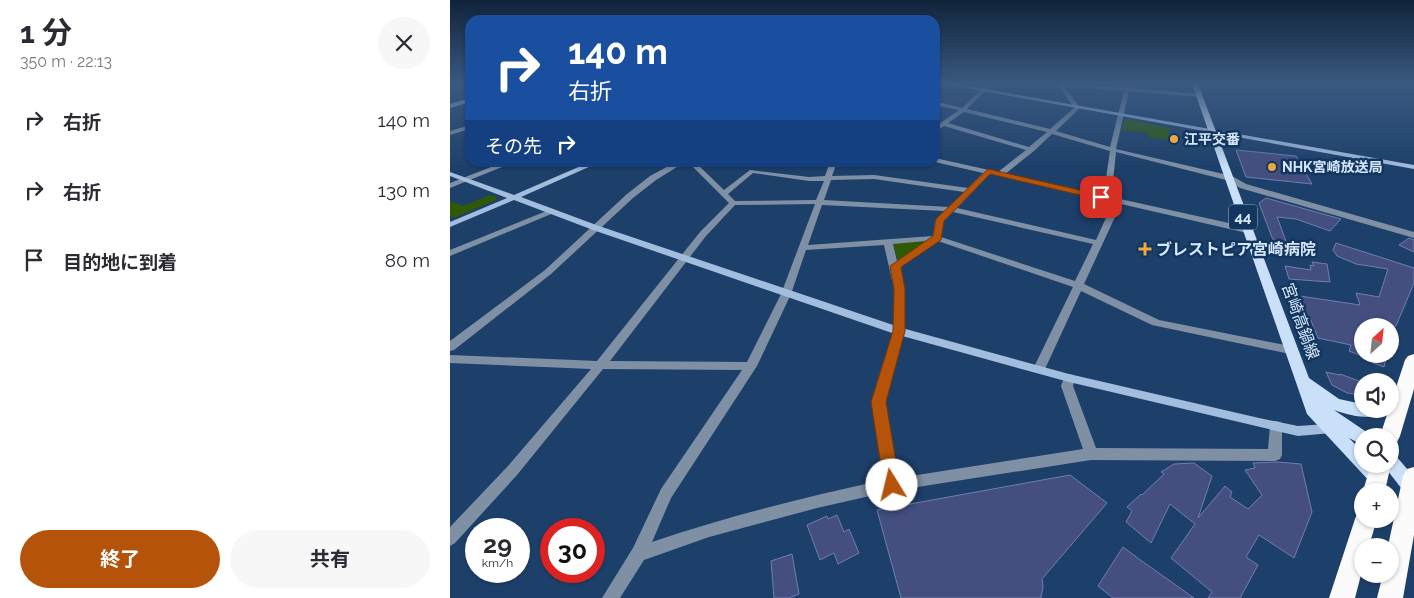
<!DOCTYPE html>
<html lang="ja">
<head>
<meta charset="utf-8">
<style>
	:root { --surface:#fff; --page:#f7f7f7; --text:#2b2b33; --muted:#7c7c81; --accent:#b45309 }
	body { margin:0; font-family:Raleway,"Noto Sans JP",sans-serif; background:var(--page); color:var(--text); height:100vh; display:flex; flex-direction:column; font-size:19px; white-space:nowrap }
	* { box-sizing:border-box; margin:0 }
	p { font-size:16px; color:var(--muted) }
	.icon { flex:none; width:28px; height:28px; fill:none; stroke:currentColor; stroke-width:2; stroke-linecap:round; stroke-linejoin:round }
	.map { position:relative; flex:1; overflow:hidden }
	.panel { display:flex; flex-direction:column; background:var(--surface); width:450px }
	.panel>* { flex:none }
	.hud { position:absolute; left:15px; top:15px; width:475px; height:152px; border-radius:15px; box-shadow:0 1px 4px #0004; background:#1a4fa0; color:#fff; overflow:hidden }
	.needle { width:32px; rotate:27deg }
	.buttons { position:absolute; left:904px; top:318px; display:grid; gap:10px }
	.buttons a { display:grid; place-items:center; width:45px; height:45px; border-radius:50%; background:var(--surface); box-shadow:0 1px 4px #0004; font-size:25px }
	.speed { position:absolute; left:15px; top:518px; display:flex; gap:10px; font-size:25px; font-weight:700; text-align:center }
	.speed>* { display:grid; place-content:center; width:65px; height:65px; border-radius:50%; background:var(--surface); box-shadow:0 1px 4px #0004; line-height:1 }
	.speed small { font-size:12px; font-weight:400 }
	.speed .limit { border:8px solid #d22; background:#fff; color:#111 }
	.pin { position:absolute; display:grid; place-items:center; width:42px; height:42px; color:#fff; margin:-21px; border-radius:10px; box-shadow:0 2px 8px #0006 }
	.me { position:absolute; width:55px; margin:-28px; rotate:351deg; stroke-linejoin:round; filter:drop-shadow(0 0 4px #0008) }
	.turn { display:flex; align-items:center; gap:18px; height:105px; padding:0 20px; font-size:22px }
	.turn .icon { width:65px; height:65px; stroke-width:2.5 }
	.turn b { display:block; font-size:35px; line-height:42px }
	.then { display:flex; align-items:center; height:48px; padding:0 20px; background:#0003; gap:10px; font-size:19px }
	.round { display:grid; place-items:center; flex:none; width:52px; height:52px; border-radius:26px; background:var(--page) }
	.head { display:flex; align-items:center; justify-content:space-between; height:85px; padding:0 20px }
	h1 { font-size:30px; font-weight:700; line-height:38px }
	.action { display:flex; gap:10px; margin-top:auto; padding:10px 20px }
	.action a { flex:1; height:58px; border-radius:30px; background:var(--accent); color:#fff; font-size:20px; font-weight:700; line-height:58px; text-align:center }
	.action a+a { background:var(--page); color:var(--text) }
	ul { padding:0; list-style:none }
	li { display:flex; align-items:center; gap:15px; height:70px; padding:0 20px }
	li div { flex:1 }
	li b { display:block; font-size:19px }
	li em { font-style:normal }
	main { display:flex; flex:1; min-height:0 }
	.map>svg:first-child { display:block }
</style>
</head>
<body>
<main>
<section class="panel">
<div class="head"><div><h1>1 分</h1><p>350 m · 22:13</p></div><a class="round"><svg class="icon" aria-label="close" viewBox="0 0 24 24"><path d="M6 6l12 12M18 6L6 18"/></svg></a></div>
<ul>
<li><svg class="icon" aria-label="right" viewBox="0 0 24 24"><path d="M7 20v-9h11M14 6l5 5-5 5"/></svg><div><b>右折</b></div><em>140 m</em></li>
<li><svg class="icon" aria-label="right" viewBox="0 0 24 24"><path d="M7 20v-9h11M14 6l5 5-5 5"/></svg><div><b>右折</b></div><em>130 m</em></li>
<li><svg class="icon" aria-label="arrive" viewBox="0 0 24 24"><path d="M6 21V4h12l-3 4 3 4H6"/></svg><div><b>目的地に到着</b></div><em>80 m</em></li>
</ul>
<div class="action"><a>終了</a><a>共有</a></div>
</section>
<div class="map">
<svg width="964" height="598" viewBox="0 0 964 598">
	<rect width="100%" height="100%" fill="#1d406a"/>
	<g fill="#305905">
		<path d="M677,119L720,128L717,140L698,137V133L672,130L674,121Z"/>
		<path d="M40,195L47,197L46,200L4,218L0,216V201L13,206Z"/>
		<path d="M478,240L448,261L443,243Z"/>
	</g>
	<g fill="#444e7f" stroke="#717db2">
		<path d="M786,150L846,156L862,184L796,177Z"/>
		<path d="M816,198L891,219L880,231L846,219L827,217L836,241L823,240L809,203Z"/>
		<path d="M959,238L964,240V252L949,245Z"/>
		<path d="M886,243L964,268V283L946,326H912V356L899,351L901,345L868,338L860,318L855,317L843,295L910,305L906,293L929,297L938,269L906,264L887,256L883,250Z"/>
		<path d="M862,262L877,264L880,282L839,279L835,266L861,270L860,265L864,266Z"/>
		<path d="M927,354H937L934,367L923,363Z"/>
		<path d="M876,372L890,375V374L912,382V395L897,393L882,385Z"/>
		<path d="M827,462L851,464L862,512L844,558L809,535L796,557L808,565L790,598H758L762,592L721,558L745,524L720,504L701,543L676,522L682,511L677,507L691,494L692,495L714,474L711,472L724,464L744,463L762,476L748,518L775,486L782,492L780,497L798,509L812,495L795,470L805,468L803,463Z"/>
		<path d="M620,475L657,503L592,579L593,587L591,598H451L427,510Z"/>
		<path d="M387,515L394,532L399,529L409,553L388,564L384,553L370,560L357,525L377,516L378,519Z"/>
		<path d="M673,547L689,559L744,598H663L648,586Z"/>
		<path d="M342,554L349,594L339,598H324L321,561Z"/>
	</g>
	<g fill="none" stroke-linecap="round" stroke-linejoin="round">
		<g fill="#7f90a5" fill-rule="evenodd">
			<path d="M537,84H542L517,109L600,129L624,108L608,84L675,88V84H680V88L751,94V96L749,97L679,91L666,149L782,176L796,184L964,232V238L790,188L776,180L666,152L662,191L670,199L797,227L801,230L797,233L671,204L634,284L709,320L840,346L844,347L846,350L844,353L840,354L702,325L631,291L595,369L593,372H585L583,369L623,287L488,241L449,268L454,289V331L434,402L448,478L633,449L611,386L615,375L619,374L623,375L625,378L623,386L646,448L818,449L820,426L821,422L826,421L831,422L832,426V455L830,459L825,461L641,460L442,491L367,508L259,537L194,560L170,598H152L183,548L211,489L292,370L153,369L67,475L5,543L0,546V527L58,466L141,369L0,363V355L147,361L250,232L279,203L238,162H245L274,190L300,170L359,177L375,176L380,162H387L382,176L424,175L518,188L533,173L485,162V158L548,172L576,150L494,126L485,132V127L509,110L485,105V101L512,108ZM614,86L674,91L660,147L606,131L630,108ZM514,112L597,132L579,147L498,123ZM602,134L660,151L654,192L659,197L555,174L584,151ZM303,173L359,181H374L366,200L285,201L278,194ZM540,174L663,202L646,240L507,208ZM424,179L514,192L499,207L374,200L381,180ZM365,204L331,294L297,362L160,361L256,236L285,205ZM372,205L494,211L485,221L483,236L358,245ZM503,212L643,244L625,281L491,237L493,222ZM476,241L447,261L443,244ZM434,245L444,289V331L422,402L434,480C356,497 279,516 202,542L221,498L307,366L341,294L356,250Z"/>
			<path d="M20,125V129L0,135V131Z"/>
			<path d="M54,162H64L0,188V183Z"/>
			<path d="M226,162H235L206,180L183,198L101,274L4,350L0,351V341L95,270L177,194L200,176Z"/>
			<path d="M99,210H102L106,212L0,256V250Z"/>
		</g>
		<g fill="#a2bdde" fill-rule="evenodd">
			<path d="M494,84H506L964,165V169Z"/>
			<path d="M20,98V102L0,108V104Z"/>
			<path d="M140,162H150L71,197L149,226L452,328L619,374L809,418L848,426L877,424L882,425L883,429L882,433L848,436L619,382L445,334L143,230L64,200L0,227V222L57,198L0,176V172L64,195Z"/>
		</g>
		<g fill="#cadff8" fill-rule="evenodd">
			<path d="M742,84H748L859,378L889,399L912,404V409H940V404L945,409L943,413C924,420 902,417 884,410L918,433L919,436H912V445L899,438L912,451V464H925L937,478L934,484L928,486L922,484L857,414Z"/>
			<path d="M940,454L946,456L964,477V494L961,495L955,493L934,466L933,464H940Z"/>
		</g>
		<g fill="#fbfbfb" fill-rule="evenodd">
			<path d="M964,354V389L950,436L947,442L940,444V436H930L955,360L958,356Z"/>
			<path d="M940,461L941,464L935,491H913L921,464H940Z"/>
			<path d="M964,467V535L953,598H927L933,574H940V546H938L953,476L957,469Z"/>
			<path d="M912,510V519H927L919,546H912V571L905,598H879L905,519L908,511Z"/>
		</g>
	</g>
	<linearGradient id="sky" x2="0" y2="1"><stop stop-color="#10233a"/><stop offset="0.5" stop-color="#3a5981"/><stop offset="1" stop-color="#3a5981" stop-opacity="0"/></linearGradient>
	<rect width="964" height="168" fill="url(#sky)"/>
	<path fill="#b45309" stroke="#753606" d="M538,169L651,195L655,197L651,200L540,174L494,221L491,240L451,267L455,289V331L436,402L450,485L448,490L442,493L436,490L434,485L421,402L443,331L444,289L440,266L483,236L486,219Z"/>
	<g fill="#eea83c" stroke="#12365e" stroke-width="2">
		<circle cx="724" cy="139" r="5"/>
		<circle cx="822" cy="167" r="5"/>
		<path d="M692.5 241.5h5v5h5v5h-5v5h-5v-5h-5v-5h5z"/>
	</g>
	<g text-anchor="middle" stroke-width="5" stroke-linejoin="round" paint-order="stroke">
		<g font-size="14" font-weight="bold" fill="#d8e8fc" stroke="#12365e" text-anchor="start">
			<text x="734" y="144">江平交番</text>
			<text x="832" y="172">NHK宮崎放送局</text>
		</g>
		<rect fill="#12365e" stroke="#9db3cd" stroke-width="1" x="779" y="204.5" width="28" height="25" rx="4"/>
		<g font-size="15" font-weight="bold" fill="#d8e8fc">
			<text x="793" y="222">44</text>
		</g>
		<g font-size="16" font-weight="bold" fill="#d8e8fc" stroke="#12365e" text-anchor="start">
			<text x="706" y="255">ブレストピア宮崎病院</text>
		</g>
		<g font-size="16" fill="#d8e8fc" stroke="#12365e">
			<text transform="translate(851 321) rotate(70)" y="6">宮崎高鍋線</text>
		</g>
	</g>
</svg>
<div class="buttons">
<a><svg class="needle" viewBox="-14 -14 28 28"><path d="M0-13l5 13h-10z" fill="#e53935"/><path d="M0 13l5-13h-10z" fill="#7c7c81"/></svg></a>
<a><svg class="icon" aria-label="sound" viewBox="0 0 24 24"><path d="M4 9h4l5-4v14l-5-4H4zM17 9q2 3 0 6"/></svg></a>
<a><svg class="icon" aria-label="search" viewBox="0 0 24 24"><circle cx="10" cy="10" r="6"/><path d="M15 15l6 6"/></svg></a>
<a>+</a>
<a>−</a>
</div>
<div class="speed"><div>29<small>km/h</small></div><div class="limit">30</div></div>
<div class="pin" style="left:651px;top:197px;background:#d93025"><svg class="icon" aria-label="arrive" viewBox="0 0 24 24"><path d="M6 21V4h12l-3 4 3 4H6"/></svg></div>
<svg class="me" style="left:442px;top:485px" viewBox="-20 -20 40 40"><circle r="19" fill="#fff"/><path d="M0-13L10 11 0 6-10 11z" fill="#b45309"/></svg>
<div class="hud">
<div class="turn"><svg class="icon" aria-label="right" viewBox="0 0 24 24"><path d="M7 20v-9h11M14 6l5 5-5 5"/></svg><div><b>140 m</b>右折</div></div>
<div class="then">その先<svg class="icon" aria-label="right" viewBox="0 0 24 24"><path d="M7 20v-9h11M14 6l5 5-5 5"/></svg></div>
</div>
</div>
</main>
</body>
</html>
